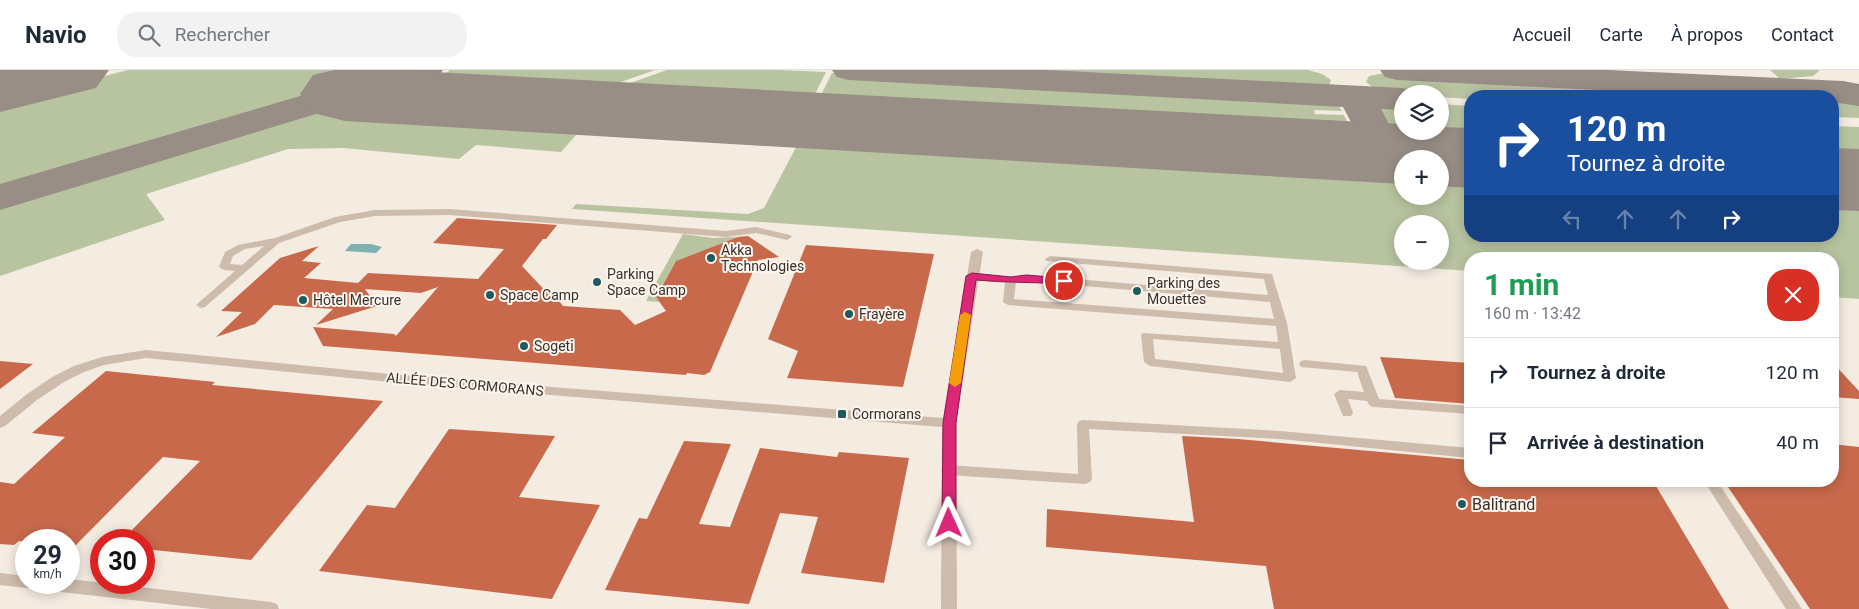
<!DOCTYPE html>
<html lang="fr">
<head>
<meta charset="utf-8">
<style>
	:root { --surface:#fff; --page:#f2f2f3; --text:#1f2937; --muted:#747a83; --line:#e0e1e3 }
	body { margin:0; font-family:Roboto,sans-serif; background:var(--page); color:var(--text); height:100vh; display:flex; flex-direction:column; font-size:19px; white-space:nowrap }
	* { box-sizing:border-box; margin:0 }
	p { font-size:16px; color:var(--muted) }
	.icon { flex:none; width:28px; height:28px; fill:none; stroke:currentColor; stroke-width:2; stroke-linecap:round; stroke-linejoin:round }
	.map { position:relative; flex:1; overflow:hidden }
	.side { position:absolute; left:1464px; top:182px; width:375px; height:235px; display:flex; flex-direction:column; background:var(--surface); border-radius:20px; box-shadow:0 2px 12px #0003 }
	.side>* { flex:none }
	.guide { position:absolute; left:1464px; top:20px; width:375px; height:152px; border-radius:20px; box-shadow:0 2px 12px #0003; background:#1a4fa0; color:#fff; overflow:hidden }
	.tools { position:absolute; left:1394px; top:15px; display:grid; gap:10px }
	.tools a { display:grid; place-items:center; width:55px; height:55px; border-radius:50%; background:var(--surface); box-shadow:0 2px 12px #0003; font-size:25px }
	.speed { position:absolute; left:15px; top:459px; display:flex; gap:10px; font-size:25px; font-weight:700; text-align:center }
	.speed>* { display:grid; place-content:center; width:65px; height:65px; border-radius:50%; background:var(--surface); box-shadow:0 2px 12px #0003; line-height:1 }
	.speed small { font-size:12px; font-weight:400 }
	.speed .limit { border:8px solid #d22; background:#fff; color:#111 }
	.pin { position:absolute; display:grid; place-items:center; width:42px; height:42px; color:#fff; margin:-21px; border:2px solid #fff; border-radius:50%; box-shadow:0 1px 5px #0007 }
	.me { position:absolute; width:55px; margin:-28px; rotate:359deg; stroke-linejoin:round; filter:drop-shadow(0 0 4px #0008) }
	.turn { display:flex; align-items:center; gap:18px; height:105px; padding:0 20px; font-size:22px }
	.turn .icon { width:65px; height:65px; stroke-width:2.5 }
	.turn b { display:block; font-size:35px; line-height:42px }
	.lanes { display:flex; align-items:center; height:48px; padding:0 20px; background:#0003; justify-content:center; gap:25px; direction:ltr }
	.lanes .off { opacity:.35 }
	.round { display:grid; place-items:center; flex:none; width:52px; height:52px; border-radius:20px; background:var(--page) }
	.summary { display:flex; align-items:center; justify-content:space-between; height:85px; padding:0 20px }
	h1 { font-size:30px; font-weight:700; line-height:38px; color:#1e9e55 }
	ul { padding:0; list-style:none }
	li { display:flex; align-items:center; gap:15px; height:70px; padding:0 20px; border-top:1px solid var(--line) }
	li div { flex:1 }
	li b { display:block; font-size:19px }
	li em { font-style:normal }
	header { display:flex; align-items:center; gap:30px; box-sizing:border-box; height:70px; padding:0 25px; background:var(--surface); border-bottom:1px solid var(--line) }
	header strong { font-size:24px }
	nav { display:flex; gap:28px; margin-inline-start:auto; font-size:18px }
	.search { width:350px; height:45px; background:var(--page); display:flex; align-items:center; gap:12px; box-sizing:border-box; padding:0 18px; border-radius:20px; color:var(--muted); font-size:19px }
	.map>svg:first-child { display:block }
</style>
</head>
<body>
<header>
<strong>Navio</strong>
<div class="search"><svg class="icon" aria-label="search" viewBox="0 0 24 24"><circle cx="10" cy="10" r="6"/><path d="M15 15l6 6"/></svg>Rechercher</div>
<nav><a>Accueil</a><a>Carte</a><a>À propos</a><a>Contact</a></nav>
</header>
<div class="map">
<svg width="1859" height="539" viewBox="0 0 1859 539">
	<rect width="100%" height="100%" fill="#f4ebe1"/>
	<g fill="#b8c4a0" fill-rule="evenodd">
		<path d="M128,0H402L0,119V33Z"/>
		<path d="M450,0H655L595,21L458,14L447,11L443,6Z"/>
		<path d="M667,0H776L826,2L810,34L605,22Z"/>
		<path d="M933,0H1308L1322,4L1331,10L1329,17L1313,20Z"/>
		<path d="M1770,0H1818L1819,1L1813,6L1780,9Z"/>
		<path d="M832,3L1313,28C1325,30 1336,30 1342,41L1314,40L1315,44L1344,45L1350,58L1331,63L816,35Z"/>
		<path d="M1385,3L1832,25L1859,30V48L1833,47L1832,26H1470V29L1440,27V24C1414,24 1387,30 1366,12L1369,6Z"/>
		<path d="M1402,32V61H1440V34L1470,36V73C1446,71 1410,76 1391,59C1386,55 1382,45 1379,39L1386,35Z"/>
		<path d="M333,39L579,52L583,57L561,82L476,75L459,89L343,78L288,79L146,124L165,150L0,206V135L315,41Z"/>
		<path d="M1832,56L1859,57V95L1833,93Z"/>
		<path d="M803,64L1402,100V126H1440V102L1470,104V166H1832L1833,126L1859,127V229L1833,227L1832,189H1470V201L572,139L576,134L748,144L764,138ZM1402,154H1440V191H1402Z"/>
		<path d="M683,164L713,168L738,167L676,191L656,226L659,232L646,231Z"/>
	</g>
	<path fill="#7fb0b2" d="M351,174H371L382,177L376,183L345,181Z"/>
	<g fill="none" stroke-linecap="round" stroke-linejoin="round">
		<g fill="#988e86" fill-rule="evenodd">
			<path d="M389,0H443L438,7L0,140V114Z"/>
			<path d="M832,0H1047L1402,18L1415,21L1416,24H1402V40L1381,39L1388,52L1390,61C1387,65 1385,71 1381,74C1367,90 1321,92 1302,87L1296,79L1302,71L1343,65L1352,60L1351,52L1343,37L849,10L837,7Z"/>
			<path d="M1380,0H1608L1843,11L1859,14V36L1832,32V26H1716L1397,10L1385,7Z"/>
		</g>
		<g fill="#988e86" fill-rule="evenodd">
			<path d="M0,0H109L96,18L0,42Z"/>
			<path d="M334,0H396L1402,54V61H1440V57L1470,58V118L1440,116V89H1402V114L345,51L313,43L300,24L313,5Z"/>
			<path d="M1832,78L1859,79V141L1832,140Z"/>
		</g>
	</g>
	<g fill="#c8694b">
		<path d="M457,148L557,155L546,169H543L522,196L552,228L556,227L563,236L620,240L635,255L666,241L656,227L676,191L738,167L748,166L779,187L758,190L710,302L704,305L687,303L686,305L323,276L313,257L394,264L396,266L438,217L421,223L365,219L377,236L316,255L333,239L274,235L255,254L216,267L242,242L221,241L280,188L319,176L302,191L321,193L304,208L358,213L368,203L478,209L504,179L433,173Z"/>
		<path d="M806,175L934,184L903,317L787,308L798,281L768,269Z"/>
		<path d="M1380,287L1470,293V334L1395,328Z"/>
		<path d="M0,291L33,294L0,319Z"/>
		<path d="M1832,292L1859,321V329L1832,327Z"/>
		<path d="M106,301L215,312L212,315L383,331L251,490L144,479V470H122L200,391L163,387L69,482V470H26V472L19,471L14,475L0,474V412L14,414L65,367L32,363Z"/>
		<path d="M449,359L555,366L519,427L600,435L552,529L319,501L367,435L395,438Z"/>
		<path d="M1182,366L1238,369L1470,390V411H1653L1729,539H1274L1266,496L1046,477L1047,439L1194,452Z"/>
		<path d="M684,371L731,374L699,454L730,457L760,378L837,387L839,382L909,388L884,513L801,503L818,447L780,443L749,534L605,520L639,448L647,449Z"/>
		<path d="M1832,374L1859,377V539H1810L1724,411H1832Z"/>
	</g>
	<g fill="none" stroke-linecap="round" stroke-linejoin="round">
		<g fill="#cdbbac" fill-rule="evenodd">
			<path d="M449,139L726,161L756,157L790,165L792,167L787,170L756,163L726,167L449,145L375,146L340,152L279,173L205,237L201,238L196,235L235,201L224,200L219,197L225,182L238,175L275,168L335,147L375,140ZM264,176L242,195L230,194L233,186L245,179Z"/>
			<path d="M1050,186L1272,204L1287,253L1296,308L1290,312L1150,296L1144,292L1141,265L1143,263L1278,272L1276,256L1008,235L1003,232L1005,212L972,209L967,206L972,203L1011,207L1026,205L1268,225L1264,209L1046,191L1045,189ZM1026,211L1270,232L1274,249L1014,229L1016,212ZM1153,269L1280,279L1283,303L1155,289Z"/>
			<path d="M1305,290L1366,296L1379,329L1470,336V344L1374,337L1370,336L1367,331L1348,329L1353,343L1351,346H1343L1334,324L1340,320L1364,322L1357,302L1301,297L1299,294L1301,291Z"/>
			<path d="M1083,350L1280,361L1470,378V388L1280,369L1089,359L1092,409L1090,412L1085,414L948,405L943,403L941,400L943,397L948,395L1078,404L1077,354L1079,351Z"/>
			<path d="M1704,411H1717L1802,539H1786Z"/>
		</g>
		<g fill="#cdbbac" fill-rule="evenodd">
			<path d="M977,179L983,182L956,353L957,539H941L942,357L390,312L146,288L104,295L84,302L64,312L37,330L5,356L0,358V346L27,324L54,306L74,296L102,287L146,280L390,304L943,348L971,182Z"/>
			<path d="M0,503L26,506V512H69V509L271,532L277,534L279,539H211L0,515Z"/>
		</g>
	</g>
	<path fill="#db2777" stroke="#8e194d" d="M972,203L1011,207L1026,205L1064,208L1070,211L1064,214C1035,212 1006,213 976,210L956,353V453L954,456L949,458L944,456L942,453L943,353L966,206Z"/>
	<path fill="#f59e0b" d="M965,242L971,245L961,313L955,317L949,313L960,245Z"/>
	<g fill="#1f5a5e" stroke="#fbf5ee" stroke-width="2">
		<circle cx="711" cy="188" r="5"/>
		<circle cx="597" cy="212" r="5"/>
		<circle cx="1137" cy="221" r="5"/>
		<circle cx="490" cy="225" r="5"/>
		<circle cx="303" cy="230" r="5"/>
		<circle cx="849" cy="244" r="5"/>
		<circle cx="524" cy="276" r="5"/>
		<rect x="837" y="339" width="10" height="10" rx="2.5"/>
		<circle cx="1462" cy="434" r="5"/>
	</g>
	<g text-anchor="middle" stroke-width="4" stroke-linejoin="round" paint-order="stroke">
		<g font-size="14" fill="#3b302b" stroke="#fbf5ee" text-anchor="start">
			<text x="721" y="185">Akka<tspan x="721" dy="16">Technologies</tspan></text>
			<text x="607" y="209">Parking<tspan x="607" dy="16">Space Camp</tspan></text>
			<text x="1147" y="218">Parking des<tspan x="1147" dy="16">Mouettes</tspan></text>
			<text x="500" y="230">Space Camp</text>
			<text x="313" y="235">Hôtel Mercure</text>
			<text x="859" y="249">Frayère</text>
			<text x="534" y="281">Sogeti</text>
			<text x="852" y="349">Cormorans</text>
		</g>
		<g font-size="14" fill="#3b302b" stroke="#fbf5ee">
			<text transform="translate(465 314) rotate(5)" y="5">ALLÉE DES CORMORANS</text>
		</g>
		<g font-size="16" fill="#3b302b" stroke="#fbf5ee" text-anchor="start">
			<text x="1472" y="440">Balitrand</text>
		</g>
	</g>
</svg>
<div class="tools">
<a><svg class="icon" aria-label="layers" viewBox="0 0 24 24"><path d="M12 4l9 5-9 5-9-5zM3 14l9 5 9-5"/></svg></a>
<a>+</a>
<a>−</a>
</div>
<div class="speed"><div>29<small>km/h</small></div><div class="limit">30</div></div>
<div class="pin" style="left:1064px;top:211px;background:#d93025"><svg class="icon" aria-label="arrive" viewBox="0 0 24 24"><path d="M6 21V4h12l-3 4 3 4H6"/></svg></div>
<svg class="me" style="left:949px;top:453px" viewBox="-20 -20 40 40"><path d="M0-17L14 15 0 8-14 15z" fill="#db2777" stroke="#fff" stroke-width="4"/></svg>
<div class="guide">
<div class="turn"><svg class="icon" aria-label="right" viewBox="0 0 24 24"><path d="M7 20v-9h11M14 6l5 5-5 5"/></svg><div><b>120 m</b>Tournez à droite</div></div>
<div class="lanes"><svg class="icon off" aria-label="left" viewBox="0 0 24 24"><path d="M17 20v-9H6M10 6l-5 5 5 5"/></svg><svg class="icon off" aria-label="ahead" viewBox="0 0 24 24"><path d="M12 20V5M6 11l6-6 6 6"/></svg><svg class="icon off" aria-label="ahead" viewBox="0 0 24 24"><path d="M12 20V5M6 11l6-6 6 6"/></svg><svg class="icon" aria-label="right" viewBox="0 0 24 24"><path d="M7 20v-9h11M14 6l5 5-5 5"/></svg></div>
</div>
<section class="side">
<div class="summary"><div><h1>1 min</h1><p>160 m · 13:42</p></div><a class="round" style="background:#d93025;color:#fff"><svg class="icon" aria-label="close" viewBox="0 0 24 24"><path d="M6 6l12 12M18 6L6 18"/></svg></a></div>
<ul>
<li><svg class="icon" aria-label="right" viewBox="0 0 24 24"><path d="M7 20v-9h11M14 6l5 5-5 5"/></svg><div><b>Tournez à droite</b></div><em>120 m</em></li>
<li><svg class="icon" aria-label="arrive" viewBox="0 0 24 24"><path d="M6 21V4h12l-3 4 3 4H6"/></svg><div><b>Arrivée à destination</b></div><em>40 m</em></li>
</ul>
</section>
</div>
</body>
</html>
